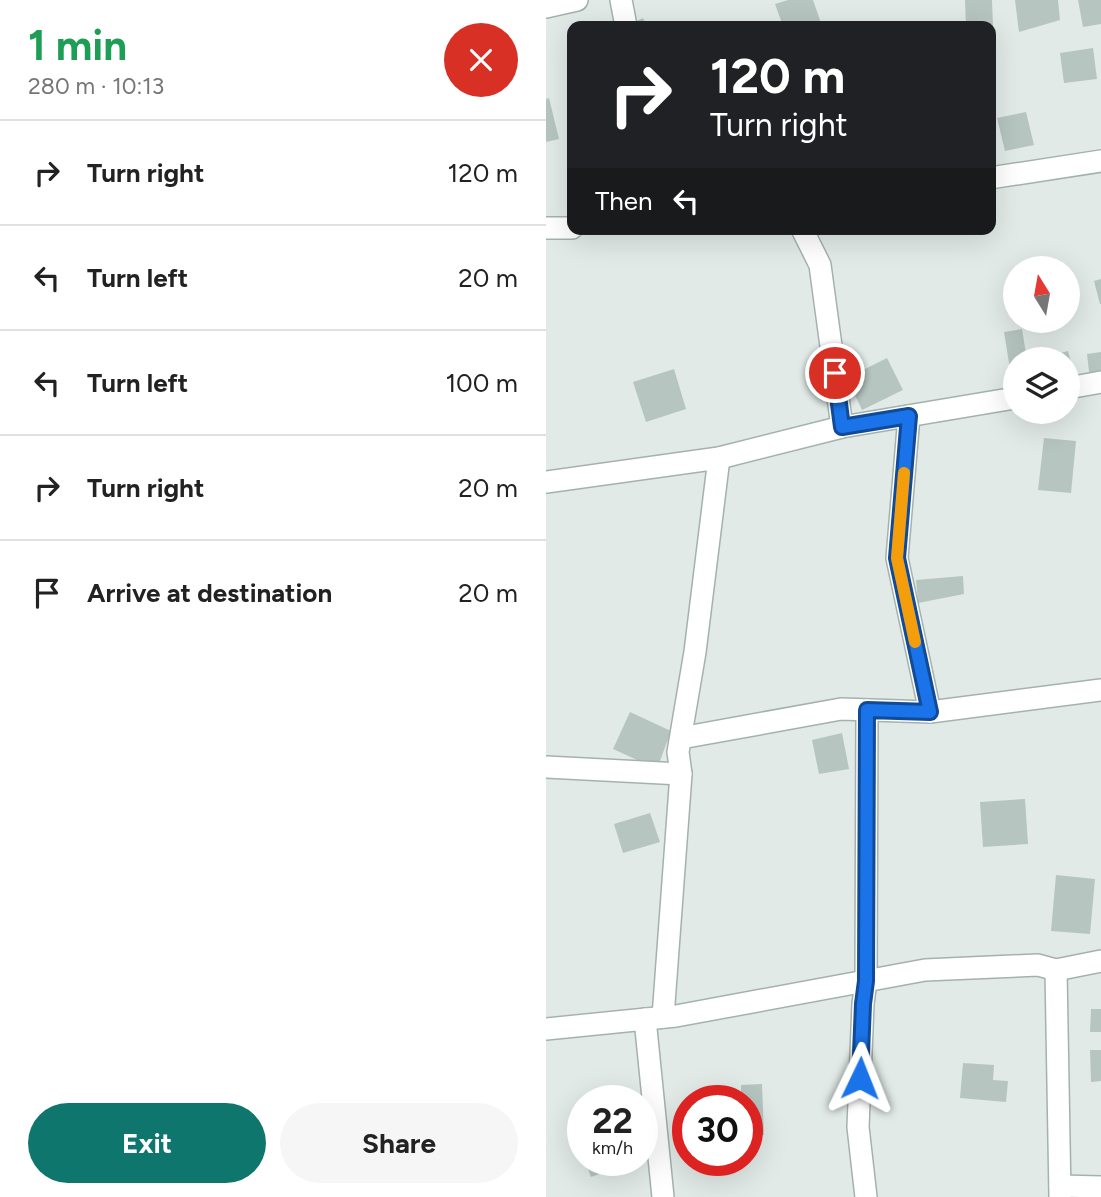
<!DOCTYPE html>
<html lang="en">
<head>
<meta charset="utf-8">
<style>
	:root { --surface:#fff; --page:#f6f6f6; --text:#222; --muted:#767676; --line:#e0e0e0; --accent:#0f766e }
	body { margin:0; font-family:Figtree,sans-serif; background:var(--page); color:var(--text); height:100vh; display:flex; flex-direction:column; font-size:26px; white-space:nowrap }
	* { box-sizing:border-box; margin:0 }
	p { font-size:23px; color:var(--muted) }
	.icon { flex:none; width:38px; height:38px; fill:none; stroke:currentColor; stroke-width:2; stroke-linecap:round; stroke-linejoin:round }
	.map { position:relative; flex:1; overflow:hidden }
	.drawer { display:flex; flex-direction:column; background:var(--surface); width:546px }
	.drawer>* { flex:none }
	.guide { position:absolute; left:21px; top:21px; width:429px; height:214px; border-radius:14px; box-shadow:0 7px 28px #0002; background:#202124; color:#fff; overflow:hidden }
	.needle { width:46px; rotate:349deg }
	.fabs { position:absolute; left:457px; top:256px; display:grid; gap:14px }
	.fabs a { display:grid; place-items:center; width:77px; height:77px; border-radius:50%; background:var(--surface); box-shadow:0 7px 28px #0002; font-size:35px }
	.speed { position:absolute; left:21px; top:1085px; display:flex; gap:14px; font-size:35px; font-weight:700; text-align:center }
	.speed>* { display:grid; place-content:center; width:91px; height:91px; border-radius:50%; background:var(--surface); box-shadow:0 7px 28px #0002; line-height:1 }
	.speed small { font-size:18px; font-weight:400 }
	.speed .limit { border:10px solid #d22; background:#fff; color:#111 }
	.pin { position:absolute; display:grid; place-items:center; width:60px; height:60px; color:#fff; margin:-30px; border:4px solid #fff; border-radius:50%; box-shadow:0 2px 7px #0007 }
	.me { position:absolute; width:77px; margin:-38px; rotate:2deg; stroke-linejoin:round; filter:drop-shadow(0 0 5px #0008) }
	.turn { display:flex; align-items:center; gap:24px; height:147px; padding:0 28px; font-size:32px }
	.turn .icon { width:91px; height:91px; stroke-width:2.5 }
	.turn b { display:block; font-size:49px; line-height:60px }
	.then { display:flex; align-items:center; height:66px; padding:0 28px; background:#0003; gap:14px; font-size:26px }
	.round { display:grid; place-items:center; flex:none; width:74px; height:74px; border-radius:37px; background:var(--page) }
	.overview { display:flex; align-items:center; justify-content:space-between; height:119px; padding:0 28px }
	h1 { font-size:42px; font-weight:700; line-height:52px; color:#1e9e55 }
	.primary-button { display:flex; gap:14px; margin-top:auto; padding:14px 28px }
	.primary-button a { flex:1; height:80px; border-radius:42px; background:var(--accent); color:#fff; font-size:28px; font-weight:700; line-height:80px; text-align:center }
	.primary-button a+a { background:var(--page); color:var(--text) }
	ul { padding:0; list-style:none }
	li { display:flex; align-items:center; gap:21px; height:105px; padding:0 28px; border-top:2px solid var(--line) }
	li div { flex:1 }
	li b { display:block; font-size:26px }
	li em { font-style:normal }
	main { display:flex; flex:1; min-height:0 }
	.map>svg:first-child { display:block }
</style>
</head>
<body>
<main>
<section class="drawer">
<div class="overview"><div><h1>1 min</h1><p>280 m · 10:13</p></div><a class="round" style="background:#d93025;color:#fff"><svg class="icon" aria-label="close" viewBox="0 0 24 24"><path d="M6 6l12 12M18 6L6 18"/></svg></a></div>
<ul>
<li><svg class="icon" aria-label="right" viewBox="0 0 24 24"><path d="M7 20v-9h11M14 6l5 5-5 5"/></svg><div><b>Turn right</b></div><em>120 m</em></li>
<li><svg class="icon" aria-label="left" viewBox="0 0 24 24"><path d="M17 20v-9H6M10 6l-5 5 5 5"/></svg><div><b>Turn left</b></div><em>20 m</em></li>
<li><svg class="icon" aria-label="left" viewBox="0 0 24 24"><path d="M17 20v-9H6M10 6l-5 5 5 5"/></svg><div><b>Turn left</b></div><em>100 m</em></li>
<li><svg class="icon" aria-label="right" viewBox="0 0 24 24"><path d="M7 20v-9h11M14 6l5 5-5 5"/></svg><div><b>Turn right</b></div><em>20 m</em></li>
<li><svg class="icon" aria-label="arrive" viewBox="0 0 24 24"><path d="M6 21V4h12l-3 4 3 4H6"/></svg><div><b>Arrive at destination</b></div><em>20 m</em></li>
</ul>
<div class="primary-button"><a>Exit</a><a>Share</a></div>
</section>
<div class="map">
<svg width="555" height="1197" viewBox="0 0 555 1197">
	<rect width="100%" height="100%" fill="#e1eae6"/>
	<g fill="#b6c5c0">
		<path d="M242,0H267L276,26H237L229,4Z"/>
		<path d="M419,0H446L447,26H420Z"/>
		<path d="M469,0H512L514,20L473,32Z"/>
		<path d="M532,0H555V24L537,27Z"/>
		<path d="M97,18L101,26H80Z"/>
		<path d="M547,48L551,79L518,83L514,53Z"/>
		<path d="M3,98L13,139L0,142V99Z"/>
		<path d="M480,112L488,145L459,151L451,118Z"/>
		<path d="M555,279V304H554L548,281Z"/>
		<path d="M476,329L481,359H469L468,394L458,332Z"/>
		<path d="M522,351L529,377L522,379V359L497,358Z"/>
		<path d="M555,352V377L544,380L541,354Z"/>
		<path d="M341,358L357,390L316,410L301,378Z"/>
		<path d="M128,369L140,409L100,422L87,382Z"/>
		<path d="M498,438L530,441L525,493L492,490Z"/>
		<path d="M417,576L418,594L372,603L370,580Z"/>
		<path d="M84,712L125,731L111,769L67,749Z"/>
		<path d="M296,733L303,769L273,774L266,740Z"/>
		<path d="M479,799L482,844L437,847L434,802Z"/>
		<path d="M104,813L114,842L77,853L68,824Z"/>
		<path d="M510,875L549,879L544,934L505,931Z"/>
		<path d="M545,1009H555V1032H544Z"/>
		<path d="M544,1050H555V1081L545,1082Z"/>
		<path d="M417,1063L448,1065L447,1080L462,1081L460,1102L414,1098Z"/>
		<path d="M216,1084L218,1135H201V1101H195V1085Z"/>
		<path d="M39,1160H89V1161L45,1177Z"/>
	</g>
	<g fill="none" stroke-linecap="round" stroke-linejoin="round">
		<g stroke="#a4b2ad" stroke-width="24">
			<g id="minor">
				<path d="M75,0L80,26"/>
				<path d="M0,7L31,0"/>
				<path d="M444,178L555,161"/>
				<path d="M0,228H26"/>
				<path d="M256,229L274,265L296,427"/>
				<path d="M522,388L555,382"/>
				<path d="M363,416L351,558L384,712"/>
				<path d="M0,482L173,458L296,427L469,398"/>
				<path d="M135,738L295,709L384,712L555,690"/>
				<path d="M0,767L135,774"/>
				<path d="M510,970L514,1197"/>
				<path d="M117,1017L135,774L132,752L149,652L173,458"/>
				<path d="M99,1019L117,1197"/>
				<path d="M0,1029L130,1016L379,970L492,965L510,970L555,961"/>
				<path d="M514,1186L555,1187"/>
				<path d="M320,1197L312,1127L317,1004L320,981L321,710"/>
			</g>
		</g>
		<use href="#minor" stroke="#fff" stroke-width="21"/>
	</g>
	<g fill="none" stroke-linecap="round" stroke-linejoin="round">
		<g stroke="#114b97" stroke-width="18">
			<path id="route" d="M289,373L296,427L363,416L351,558L384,712L321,710L320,981L317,1004L314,1078"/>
		</g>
		<use href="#route" stroke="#1a73e8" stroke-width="12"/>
		<path stroke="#f59e0b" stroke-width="12" d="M358,473L351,558L369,642"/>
	</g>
</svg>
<div class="fabs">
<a><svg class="needle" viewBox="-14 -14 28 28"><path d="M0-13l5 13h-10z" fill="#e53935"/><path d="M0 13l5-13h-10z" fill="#767676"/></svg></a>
<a><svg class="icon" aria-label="layers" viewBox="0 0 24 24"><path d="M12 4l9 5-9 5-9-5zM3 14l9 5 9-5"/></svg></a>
</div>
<div class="speed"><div>22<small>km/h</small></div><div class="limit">30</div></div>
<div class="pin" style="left:289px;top:373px;background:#d93025"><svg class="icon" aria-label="arrive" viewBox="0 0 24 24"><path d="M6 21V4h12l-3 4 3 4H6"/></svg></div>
<svg class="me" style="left:314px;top:1078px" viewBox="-20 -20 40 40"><path d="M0-17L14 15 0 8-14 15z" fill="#1a73e8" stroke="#fff" stroke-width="4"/></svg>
<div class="guide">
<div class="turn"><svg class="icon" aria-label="right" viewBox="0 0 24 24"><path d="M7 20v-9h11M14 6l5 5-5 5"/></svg><div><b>120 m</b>Turn right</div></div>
<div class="then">Then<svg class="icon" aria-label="left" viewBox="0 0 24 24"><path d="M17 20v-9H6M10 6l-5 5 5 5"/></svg></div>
</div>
</div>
</main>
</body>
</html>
